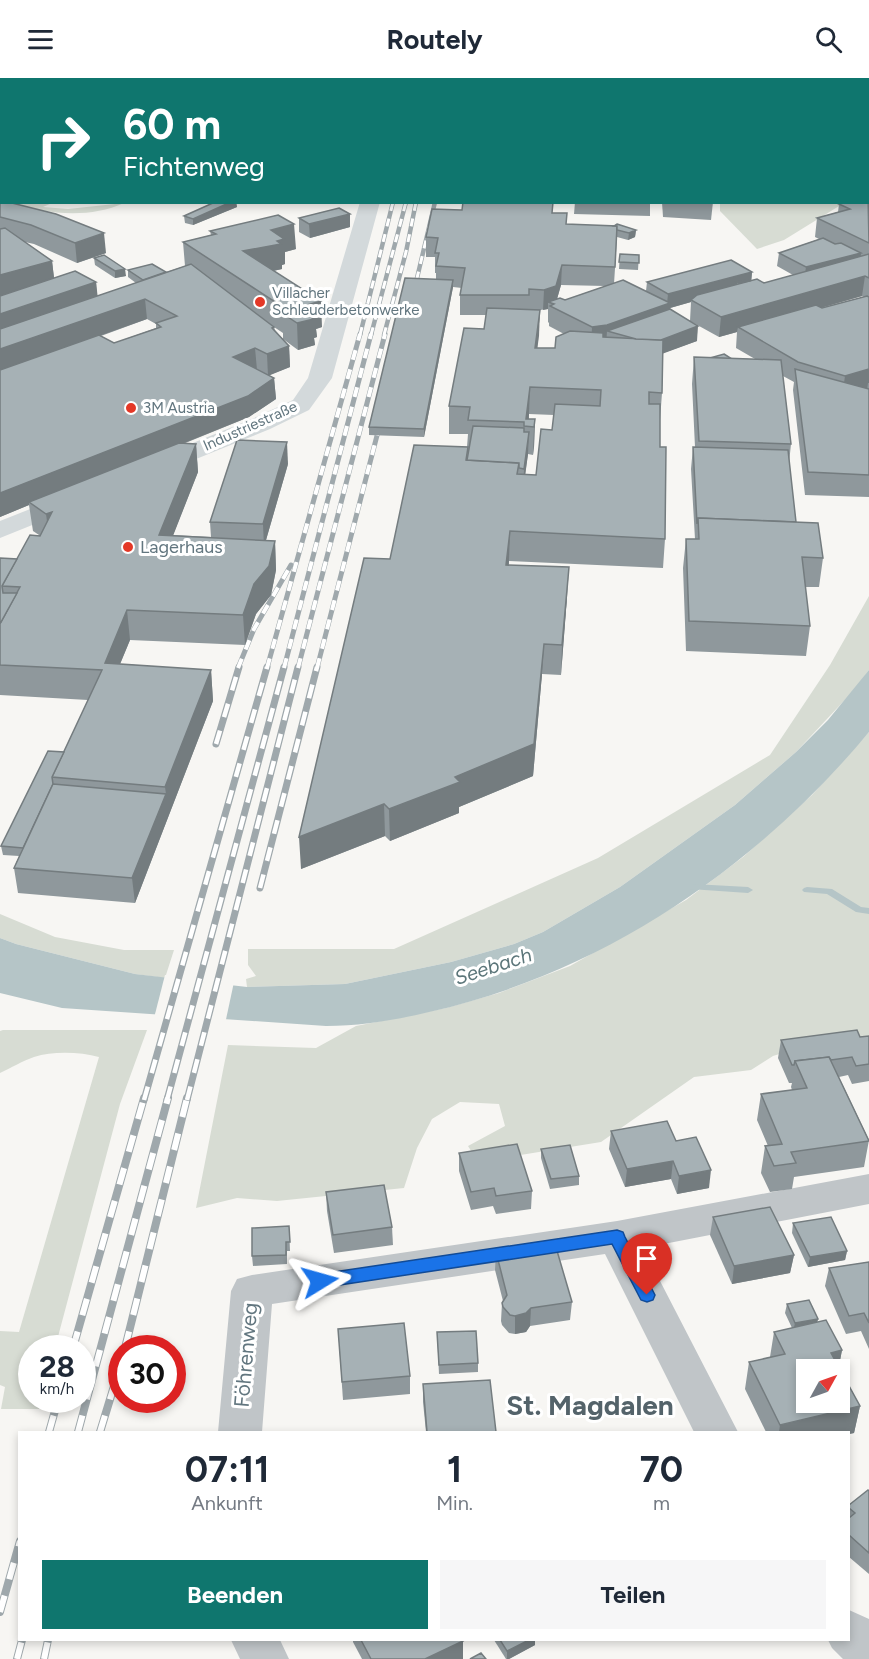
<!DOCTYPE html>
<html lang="de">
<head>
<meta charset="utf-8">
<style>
	:root { --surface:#fff; --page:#f6f6f7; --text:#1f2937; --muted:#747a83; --accent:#0f766e }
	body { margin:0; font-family:Figtree,sans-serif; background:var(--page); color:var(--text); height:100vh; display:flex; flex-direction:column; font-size:22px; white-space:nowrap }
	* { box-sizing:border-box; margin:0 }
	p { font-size:20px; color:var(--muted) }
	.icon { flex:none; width:33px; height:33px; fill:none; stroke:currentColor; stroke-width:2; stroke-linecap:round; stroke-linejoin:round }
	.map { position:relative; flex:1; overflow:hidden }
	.sheet { position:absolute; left:18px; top:1353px; width:832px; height:210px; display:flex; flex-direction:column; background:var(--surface); border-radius:0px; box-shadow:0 3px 9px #0003 }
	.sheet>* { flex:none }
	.top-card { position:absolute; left:0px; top:0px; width:870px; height:126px; box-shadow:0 3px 9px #0003; background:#0f766e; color:#fff; overflow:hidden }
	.needle { width:39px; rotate:50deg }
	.controls { position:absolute; left:796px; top:1281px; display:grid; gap:12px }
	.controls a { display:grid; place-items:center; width:54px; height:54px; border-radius:0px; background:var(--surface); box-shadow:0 3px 9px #0003; font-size:30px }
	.speed { position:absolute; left:18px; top:1257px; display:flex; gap:12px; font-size:30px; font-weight:700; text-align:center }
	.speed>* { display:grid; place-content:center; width:78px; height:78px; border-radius:50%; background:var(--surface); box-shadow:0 3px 9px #0003; line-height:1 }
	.speed small { font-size:15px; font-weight:400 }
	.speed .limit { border:9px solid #d22; background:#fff; color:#111 }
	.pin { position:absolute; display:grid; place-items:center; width:51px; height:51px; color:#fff; margin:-62px -26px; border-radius:50% 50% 50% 0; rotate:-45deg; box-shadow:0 0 6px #0007 }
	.pin .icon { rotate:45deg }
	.me { position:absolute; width:66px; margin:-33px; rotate:82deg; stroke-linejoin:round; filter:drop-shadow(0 0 4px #0008) }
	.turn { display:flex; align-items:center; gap:21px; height:126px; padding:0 24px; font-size:27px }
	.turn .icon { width:78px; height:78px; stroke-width:2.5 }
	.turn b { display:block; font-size:42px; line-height:51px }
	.eta { display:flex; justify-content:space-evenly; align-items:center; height:102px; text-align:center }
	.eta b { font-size:36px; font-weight:700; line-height:42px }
	.primary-button { display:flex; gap:12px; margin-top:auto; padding:12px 24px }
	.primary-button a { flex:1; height:69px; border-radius:0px; background:var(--accent); color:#fff; font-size:24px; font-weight:700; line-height:69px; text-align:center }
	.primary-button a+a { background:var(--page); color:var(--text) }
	header { display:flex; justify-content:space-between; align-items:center; height:78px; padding:0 24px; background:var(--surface); font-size:27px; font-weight:700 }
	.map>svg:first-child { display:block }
</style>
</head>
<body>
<header><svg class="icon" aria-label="menu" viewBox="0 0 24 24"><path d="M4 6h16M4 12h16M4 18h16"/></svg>Routely<svg class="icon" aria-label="search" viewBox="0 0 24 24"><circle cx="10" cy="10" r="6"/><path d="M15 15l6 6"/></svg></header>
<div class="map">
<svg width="869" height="1581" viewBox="0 0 869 1581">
	<rect width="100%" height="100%" fill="#f7f6f3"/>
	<g fill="#d7dcd3">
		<path d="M585,0H845L844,2Z"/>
		<path d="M11,125H52L43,129L68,131L124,125C89,141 46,136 11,125Z"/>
		<path d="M720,125H844L784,162L757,171L720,133Z"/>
		<path d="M869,518V592L856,610L796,674L735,727L620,809L543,854L514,866L451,884L345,906L247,909L246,901L256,898L248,887V871H394L598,780L770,677L830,587Z"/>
		<path d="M869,654V967L833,959L773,978L751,992L694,999L601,1064L478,1084L468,1068L505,1048L499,1026L460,1024L432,1041L417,1070L404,1110L277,1123L237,1120L196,1130L228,967L316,970L356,948L446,930L499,915L570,888L686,822L743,779L812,717Z"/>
		<path d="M0,836L55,859L124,872H174L165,900L135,896L16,866L0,860Z"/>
		<path d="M3,952H147L120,1026L55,1270H32V1322H41L39,1331H1L5,1309L0,1307V1253L19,1254L99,979C80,974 53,973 34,979C22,983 11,990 0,995V953Z"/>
	</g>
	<path fill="#b5c5c7" d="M869,592V654C756,790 603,895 429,934C395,942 361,948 326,948L62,930L0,915V860L16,866L135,896L247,909L345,906L451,884L514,866L543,854L620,809L735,727L796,674L828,642Z"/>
	<path fill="#f7f6f3" d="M165,897L234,904L225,946L154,940Z"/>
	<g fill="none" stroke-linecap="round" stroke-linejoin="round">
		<g fill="#b5c5c7" fill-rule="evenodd">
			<path d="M693,806L748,809L753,812L748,815L690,811L688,809Z"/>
			<path d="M807,809L832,811L861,829L869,830V836L856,834L827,816L804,814L802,812L804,810Z"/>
		</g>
		<g fill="#c0c5c8" fill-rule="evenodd">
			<path d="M559,0H578L579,2H560Z"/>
			<path d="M843,0H861L843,2Z"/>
			<rect x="868" y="39" width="1" height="10"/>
			<path d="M869,1096V1126L643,1170L738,1354H694L605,1176L272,1226L262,1354H218L231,1213L237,1201L252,1197L617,1143Z"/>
			<path d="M849,1532L869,1541V1581H843L832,1570L828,1562H849Z"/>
			<path d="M231,1562H280L289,1581H240Z"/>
		</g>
		<g fill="#d3d9db" fill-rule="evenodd">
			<path d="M268,0H286L267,2Z"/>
			<path d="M340,0H358V2H341Z"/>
			<path d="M360,124H380L332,300L309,332L270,351L164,394L155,396L146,394L143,389L146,384L252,341L293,322L308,300Z"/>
			<path d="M73,414L82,417L86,422L82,427L0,460V443Z"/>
		</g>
		<g stroke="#9fa8ac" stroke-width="4.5">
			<g id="rail-far3">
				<path d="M413,217L435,124"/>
				<path d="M360,257L393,124"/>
				<path d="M371,257L406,124"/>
				<path d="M384,257L406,174L416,124"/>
			</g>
		</g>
		<g stroke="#9fa8ac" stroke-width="5">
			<g id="rail-far2">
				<path d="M238,590L254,551L291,487"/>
				<path d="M267,590L360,256"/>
				<path d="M284,590L371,256"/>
				<path d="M298,590L385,256"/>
				<path d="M317,590L381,342"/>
			</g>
		</g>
		<g stroke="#9fa8ac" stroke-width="7">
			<g id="rail-far1">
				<path d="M216,666L239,589"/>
				<path d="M260,810L317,589"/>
				<path d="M144,1022L267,589"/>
				<path d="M167,1022L284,589"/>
				<path d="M187,1022L298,589"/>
			</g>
		</g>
		<g stroke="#9fa8ac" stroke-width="8">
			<g id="rail">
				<path d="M73,1270L144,1020"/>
				<path d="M125,1270L187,1020"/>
				<path d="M49,1354L58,1322"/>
				<path d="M78,1354L168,1020"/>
				<path d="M100,1354L122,1282"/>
				<path d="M0,1534L20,1463"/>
				<path d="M17,1581L22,1562"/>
				<path d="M44,1581L48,1562"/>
			</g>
		</g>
		<use href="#rail-far3" stroke="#fff" stroke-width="3" stroke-dasharray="8" stroke-linecap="butt"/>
		<use href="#rail-far2" stroke="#fff" stroke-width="4" stroke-dasharray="10" stroke-linecap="butt"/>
		<use href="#rail-far1" stroke="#fff" stroke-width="4.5" stroke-dasharray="14" stroke-linecap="butt"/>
		<use href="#rail" stroke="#fff" stroke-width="6" stroke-dasharray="17" stroke-linecap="butt"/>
	</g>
	<g fill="#8f989c" fill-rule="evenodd">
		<path d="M25,0H90V2H28Z"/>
		<path d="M186,0H232L228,2H186Z"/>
		<path d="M869,118V419L805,417L793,312L794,304L783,298L791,366L789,385L796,444L823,480L819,509H805L810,548L806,578L686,573L683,490L686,461H695L691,391L693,369H695L692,306L694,279L755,281L736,270L737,254L719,259L690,243L691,224L670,230L697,263L663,275L662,315L660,342V369L665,461L663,490L509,483V487L567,519L561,597L542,596L533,698L459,729V735L390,763L385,758L301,791L390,481L467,369L468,356H449V328L484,251L486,237H460V217L462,210L453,209L424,359L369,357V349L436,201V195H435V179H426V159L462,132L554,135L566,146L636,152L635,159L628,162L617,159L614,206L646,213L647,204L752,194L751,202L764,205L793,197L777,188L779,175L819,161L815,159L817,140L838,134L839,126ZM561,207L605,208L565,222L557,221ZM862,218L864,219L822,230H821ZM548,231V244L549,245V248L564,256L555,270H537L540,232ZM529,336L554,337L552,352L536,397H525L528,376L533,377L534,369L535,341H529Z"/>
		<path d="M0,123L106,175L77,185L34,166L25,164L52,183L54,200L96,204L97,218L136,205L128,199V192L166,194L185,188L183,164L211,157L210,153L296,171L285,174V186L282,187V191L273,193L322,249L316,251L317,259L314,260L315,267L298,272L283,261V255L274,249L275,252L289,268L290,289L269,297L274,300L276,321L249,339L183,366H196L198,394L173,457L211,459L210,444L288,386L266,462L275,463L276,492L271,517L256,536L245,567L130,562L120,586L211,592L213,623L135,825L18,815L14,790L19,778L3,777L1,768L64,674L88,622L0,617V480L17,481L39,457L33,453L29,427L0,439ZM147,241L156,246V250L114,265L101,258Z"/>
		<path d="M215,124H236L237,129L193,147L185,145L184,138Z"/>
		<path d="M575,124H650V138L574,136Z"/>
		<path d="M662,124H713L711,142L663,139Z"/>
		<path d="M350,136V149L310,160L299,154V140Z"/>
		<path d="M620,176L639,177L638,192L619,191Z"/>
		<path d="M94,180L126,198L115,200L95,187Z"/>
		<path d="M869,958V1003L852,1006L848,997L839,999L869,1062L864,1089L794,1099L792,1111L770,1114L761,1095L765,1068H768L757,1042L761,1016L792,1012L791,1009L792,1005H789L778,980L781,962L860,959Z"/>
		<path d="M611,1053L676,1063L709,1110L677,1116L671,1101L625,1109L609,1071Z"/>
		<path d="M541,1071L579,1098V1107L550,1111L541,1080Z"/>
		<path d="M459,1075L532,1113L531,1131L496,1136L493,1128L471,1132L459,1093Z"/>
		<path d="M326,1114L392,1149L393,1167L334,1175L327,1133Z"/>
		<path d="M713,1139L794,1177L790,1195L732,1206L710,1157Z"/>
		<path d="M793,1145L847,1173L845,1182L808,1189L792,1155Z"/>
		<path d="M289,1148L290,1173H287V1186L253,1188L252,1178Z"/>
		<path d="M496,1174L572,1224L570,1242L530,1248L526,1254L515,1256L509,1255L502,1247L501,1243L502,1225L503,1223L495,1192Z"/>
		<path d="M869,1184V1271L861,1253L846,1256L825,1208L829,1190Z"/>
		<path d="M787,1226L818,1241L817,1244L842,1272L839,1289L860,1328L854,1355L849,1356V1354H766L745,1311L749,1284L770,1279L774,1254L792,1250L785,1235Z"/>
		<path d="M338,1251L410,1298V1316L343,1322Z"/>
		<path d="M437,1254L478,1285V1294L439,1296Z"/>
		<path d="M423,1306L496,1354H426L423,1324Z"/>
		<path d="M869,1413V1496L849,1479V1427Z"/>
		<path d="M353,1562H462L463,1581H362L353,1564Z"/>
		<path d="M494,1562H535V1567L509,1581H506Z"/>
	</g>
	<g fill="#747c7f">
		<path d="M74,0H90V2H70Z"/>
		<path d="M207,0H232L228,2H207Z"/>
		<path d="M231,124H236L237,129L193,147V141Z"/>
		<path d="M350,136V149L310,160L309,146Z"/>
		<path d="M294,146L296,171L285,174V186L282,187V191L244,199L243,173L271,152Z"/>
		<path d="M636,152L635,159L628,162L629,155Z"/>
		<path d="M104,155L106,175L77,185L75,165Z"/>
		<path d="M861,175L860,188L804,203L806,189Z"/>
		<path d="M52,183L55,208L0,223V197Z"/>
		<path d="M562,187L561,207L555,228L554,226L548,224V231L543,232L544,212Z"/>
		<path d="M125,191L126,198L115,200V193Z"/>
		<path d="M752,194L751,208L737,204V211L691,222V224L670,230L669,245L607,253L606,268L591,270L592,249L667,226L668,216Z"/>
		<path d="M865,198L862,218L743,252L738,249L737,254L719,259L721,239Z"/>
		<path d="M453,202V209L424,359V351Z"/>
		<path d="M96,204L99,230L0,264V236Z"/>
		<path d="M145,221L147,241L0,293V271Z"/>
		<path d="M321,223L322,249L316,251L317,259L314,260L315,267L298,272L297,245L307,227Z"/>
		<path d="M540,232L539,258L534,296L535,270Z"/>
		<path d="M698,248L697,263L651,280L652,265Z"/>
		<path d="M289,268L290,289L268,298L267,276Z"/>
		<path d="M255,270L257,292L233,279Z"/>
		<path d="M869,291V305H868L867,312L842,319L845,298Z"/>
		<path d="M274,300L276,321L249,339L32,426L29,424V427L0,439V415Z"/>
		<path d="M530,309L529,336L528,348L526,341Z"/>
		<path d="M535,341L534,369L533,377L534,349Z"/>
		<path d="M529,354L528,376L523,413L524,391Z"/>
		<path d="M287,364L288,386L264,469L263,446Z"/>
		<path d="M196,366L198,394L162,486L159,457Z"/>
		<path d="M52,434L50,465L46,436Z"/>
		<path d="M510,453L509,483L505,516L506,487Z"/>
		<path d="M275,463L276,492L271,517L256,536L245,567L243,537L254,506Z"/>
		<path d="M569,489L567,519L561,597L562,567Z"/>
		<path d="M127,532L130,562L108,615L105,585Z"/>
		<path d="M544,566L542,596L533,698L459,729V735L390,763L389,731L455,699Z"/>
		<path d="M211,592L213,623L135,825L132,800L166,716L165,709Z"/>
		<path d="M384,726L385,758L301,791L299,759Z"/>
		<path d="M673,1083L671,1101L625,1109L627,1091Z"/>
		<path d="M711,1092L709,1110L677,1116L679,1098Z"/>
		<path d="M847,1173L845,1182L808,1189L810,1179Z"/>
		<path d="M794,1177L790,1195L732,1206L734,1188Z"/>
		<path d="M531,1230L530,1248L526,1254L515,1256V1238Z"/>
		<path d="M818,1241L816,1250L793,1254L795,1245Z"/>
		<path d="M842,1272L838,1292L831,1275Z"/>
		<path d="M860,1328L854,1355L849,1356V1354H779L780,1347Z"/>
		<path d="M529,1562H535V1567L509,1581H507V1573Z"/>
		<path d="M463,1563V1581H425Z"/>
	</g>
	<g fill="#a6b1b5" stroke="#747c7f" stroke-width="1.5" fill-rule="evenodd">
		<path d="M61,0H74L70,2Z"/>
		<path d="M618,0H628L633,2L615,1Z"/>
		<path d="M868,118L869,165L817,140L850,131L839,126L845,124H868Z"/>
		<path d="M0,123H2V124H8L56,136L104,155L75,165L31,147L0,139Z"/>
		<path d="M215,124H231L193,141L184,138Z"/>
		<path d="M463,124H553L552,135H567L566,146L617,148L615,189L562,187L556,208L544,212L529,211V217H460L465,190L436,188L439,175H435L438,160L426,159L432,131L462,132Z"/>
		<path d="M339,130L350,136L309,146L299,140Z"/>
		<path d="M278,137L294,146L271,152L284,161L277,163L281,166L243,173L321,223L307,227L316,233L306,236L314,241L297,245L282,235L289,233L183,164L216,156L210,153Z"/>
		<path d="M617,146L636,152L629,155L617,152V148H614Z"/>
		<path d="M5,150L52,183L0,197V151Z"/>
		<path d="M823,160L835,166L841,165L861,175L806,189L779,175Z"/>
		<path d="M620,176L639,177V185L619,184Z"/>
		<path d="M869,176V200L865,198L721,239L691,222L697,217L757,201L764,205Z"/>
		<path d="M104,177L125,191L115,193L94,180Z"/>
		<path d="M731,182L752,194L668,216L647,204Z"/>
		<path d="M152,186L166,194L143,202L128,192Z"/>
		<path d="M191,186L274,249L272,250L289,268L267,276L255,270L233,279L274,300L248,318L0,415V292L99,257L114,265L161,249L156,245L177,238L145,221L0,271V251Z"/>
		<path d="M75,193L96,204L0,236V218Z"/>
		<path d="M405,200L453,202L424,351L369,349Z"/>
		<path d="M623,202L670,225L607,247L592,249L550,228L554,226L548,224L560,220L565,222Z"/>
		<path d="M747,202L749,203L739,205L737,204Z"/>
		<path d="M867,218L869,219V291L845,298L798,284L738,249L816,227L822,230Z"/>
		<path d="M487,230L540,232L535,270H555L556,259L570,253L603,255V259L663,262L662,315L649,314V326H660V369H666L665,461L510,453L506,487L569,489L562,567L544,566L534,666L455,699L460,704L389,731L384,726L299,759L364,480L390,481L414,367L468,369L466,382L519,385L517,396L536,397L541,351L552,352L555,326L600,328L601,312L530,309L526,341H535L534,349L524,348V344L468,342L470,329L449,328L464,250L484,251Z"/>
		<path d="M670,231L698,248L661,262L636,261L607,253Z"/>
		<path d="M724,276L732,281L710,280Z"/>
		<path d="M694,279L781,282L791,366L699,363Z"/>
		<path d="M795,291L869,311V397L808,394Z"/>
		<path d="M473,348L524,350V354H529L524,391L519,390V385L467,382Z"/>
		<path d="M237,362L287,364L263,446L210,444Z"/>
		<path d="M179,365L196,366L159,457L275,463L269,488L254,506L243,537L127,532L105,585L211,592L165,709L52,699L102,592L0,587V546L20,509L2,508L30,457L40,458L52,434L46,436L29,424Z"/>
		<path d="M693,369L788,372L796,444L698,440L697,446Z"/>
		<path d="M698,440L818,445L823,480L802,479L810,548L689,543L686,461H699Z"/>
		<path d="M0,480L17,481L2,508L3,515H17L1,544H0Z"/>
		<path d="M48,673L64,674L52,699L53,706L23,770L1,768Z"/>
		<path d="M53,706L166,716L132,800L14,790Z"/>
		<path d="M857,952L860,959L869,958V986L856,988L852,979L831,982L829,979L795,983L794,987H792L781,962Z"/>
		<path d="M829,979L869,1063L791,1074L796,1085L774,1088L765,1068L782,1066L761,1016L807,1010L795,983Z"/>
		<path d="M667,1043L676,1063L696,1059L711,1092L679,1098L673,1083L627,1091L611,1053Z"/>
		<path d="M517,1066L532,1113L496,1118L494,1110L471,1114L459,1075Z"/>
		<path d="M570,1067L579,1098L551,1101L541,1071Z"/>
		<path d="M384,1107L392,1149L333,1157L326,1114Z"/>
		<path d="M770,1129L794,1177L734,1188L713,1139Z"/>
		<path d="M831,1139L847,1173L810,1179L793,1145Z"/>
		<path d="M289,1148L290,1164H286V1177L252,1178V1150Z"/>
		<path d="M555,1166L572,1224L531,1230L526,1235L515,1238L510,1237L503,1229L502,1225L507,1217L496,1174Z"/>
		<path d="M869,1184V1245L864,1235L849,1238L829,1190Z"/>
		<path d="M809,1222L818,1241L795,1245L787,1226Z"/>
		<path d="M826,1242L842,1272L831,1275L860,1328L780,1347L749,1284L785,1276L774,1254ZM807,1292H840V1324H807Z"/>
		<path d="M404,1245L410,1298L342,1304L338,1251Z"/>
		<path d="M476,1253L478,1285L439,1287L437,1254Z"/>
		<path d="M490,1302L496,1354H427L423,1306Z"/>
		<path d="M868,1412L869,1413V1475L849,1457V1440L855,1435L849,1430V1427Z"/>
		<path d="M361,1562H462L463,1563L425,1581H371Z"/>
		<path d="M500,1562H529L507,1573Z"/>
		<path d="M481,1575L486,1581H470Z"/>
	</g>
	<path fill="#1a73e8" stroke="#114b97" stroke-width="1.5" d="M617,1152L623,1154L625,1159L655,1217L653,1222L647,1224L641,1222L612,1166L320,1210L314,1208L312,1203L314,1198L320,1196Z"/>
	<g fill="#e43827" stroke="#fff" stroke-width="2">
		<circle cx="260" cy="224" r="6"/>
		<circle cx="131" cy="330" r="6"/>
		<circle cx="128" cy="469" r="6"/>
	</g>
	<g text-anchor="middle" stroke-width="6" stroke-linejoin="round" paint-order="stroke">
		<g font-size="15" fill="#62767f" stroke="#fff" text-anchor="start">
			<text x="272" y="220">Villacher<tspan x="272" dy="17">Schleuderbetonwerke</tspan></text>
			<text x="143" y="335">3M Austria</text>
		</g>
		<g font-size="15" fill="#62767f" stroke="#fff">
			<text transform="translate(250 348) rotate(-24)" y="5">Industriestraße</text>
		</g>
		<g font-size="18" fill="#62767f" stroke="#fff" text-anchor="start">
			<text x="140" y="475">Lagerhaus</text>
		</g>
		<g font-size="20" font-style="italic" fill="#5c767a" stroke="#fff">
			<text transform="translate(493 888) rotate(-18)" y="7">Seebach</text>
		</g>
		<g font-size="21" fill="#62767f" stroke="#fff">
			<text transform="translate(246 1277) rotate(-85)" y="7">Föhrenweg</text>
		</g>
		<g font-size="28" font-weight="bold" fill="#54636a" stroke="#fff">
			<text x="590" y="1337">St. Magdalen</text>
		</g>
	</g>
</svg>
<div class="controls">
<a><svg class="needle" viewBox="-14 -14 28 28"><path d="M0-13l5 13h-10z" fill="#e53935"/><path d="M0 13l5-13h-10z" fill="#747a83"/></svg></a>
</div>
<div class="speed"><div>28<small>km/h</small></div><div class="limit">30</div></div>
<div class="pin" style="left:647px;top:1217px;background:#d93025"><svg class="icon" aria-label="arrive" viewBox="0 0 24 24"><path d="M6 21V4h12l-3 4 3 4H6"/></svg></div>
<svg class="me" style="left:320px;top:1203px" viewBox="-20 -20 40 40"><path d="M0-17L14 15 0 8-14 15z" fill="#1a73e8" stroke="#fff" stroke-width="4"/></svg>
<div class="top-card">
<div class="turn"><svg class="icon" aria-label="right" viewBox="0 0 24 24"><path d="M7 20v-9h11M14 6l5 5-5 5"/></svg><div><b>60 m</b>Fichtenweg</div></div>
</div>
<section class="sheet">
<div class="eta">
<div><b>07:11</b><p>Ankunft</p></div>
<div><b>1</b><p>Min.</p></div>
<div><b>70</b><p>m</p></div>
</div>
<div class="primary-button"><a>Beenden</a><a>Teilen</a></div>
</section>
</div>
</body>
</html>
